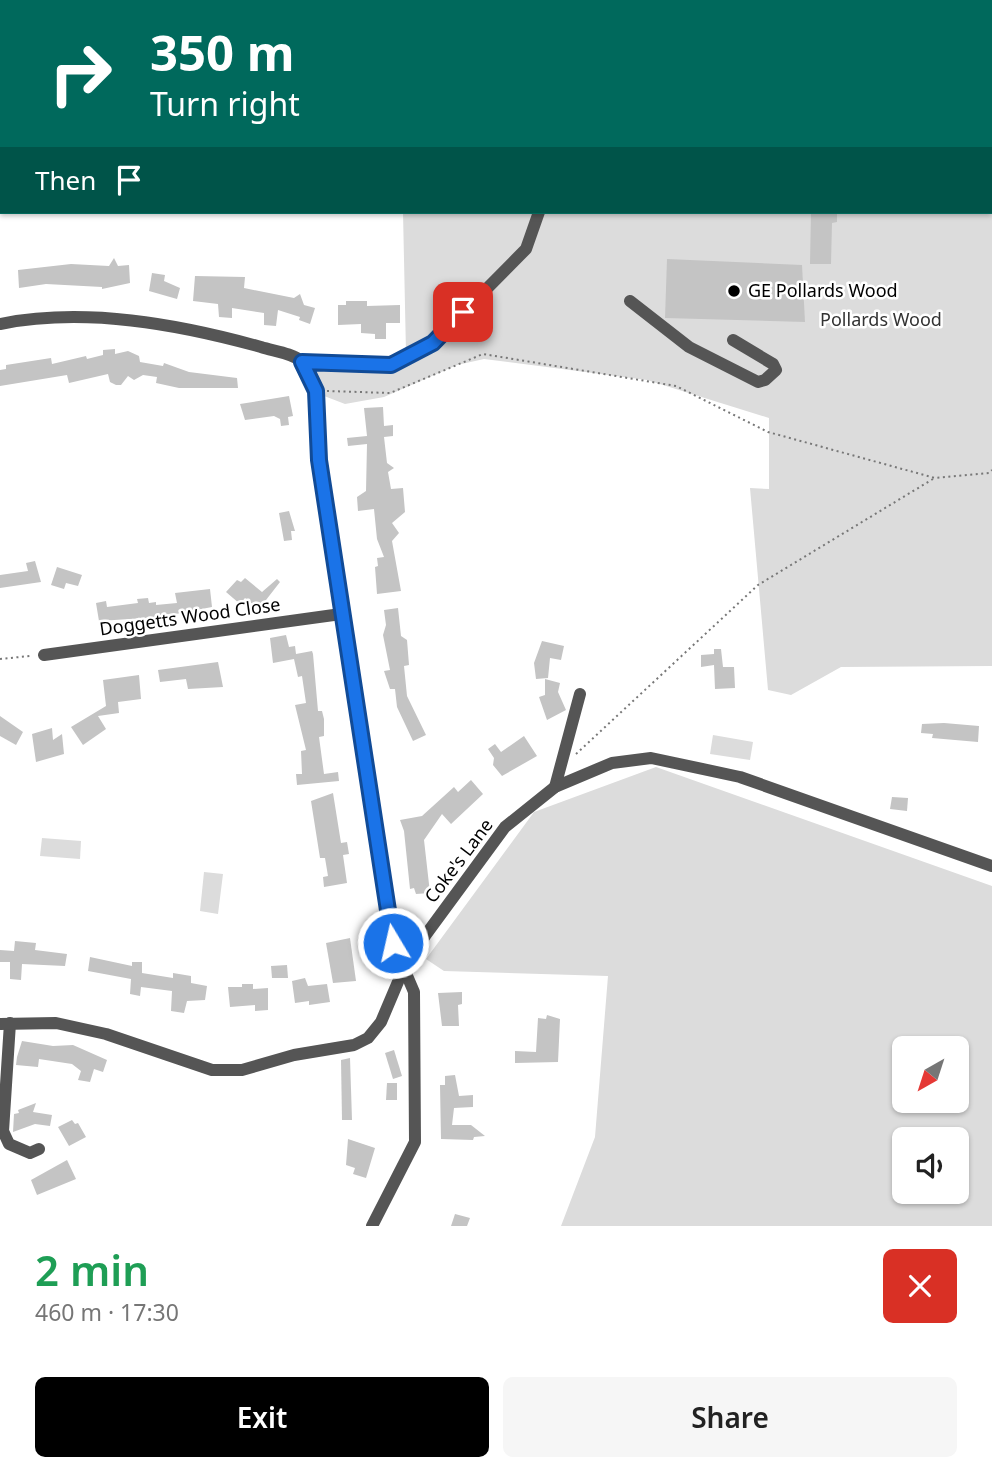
<!DOCTYPE html>
<html lang="en">
<head>
<meta charset="utf-8">
<style>
	:root { --surface:#fff; --page:#f6f6f6; --text:#222; --muted:#767676; --accent:#000 }
	body { margin:0; font-family:"Noto Sans",sans-serif; background:var(--page); color:var(--text); height:100vh; display:flex; flex-direction:column; font-size:26px; white-space:nowrap }
	* { box-sizing:border-box; margin:0 }
	p { font-size:23px; color:var(--muted) }
	.icon { flex:none; width:38px; height:38px; fill:none; stroke:currentColor; stroke-width:2; stroke-linecap:round; stroke-linejoin:round }
	.map { position:relative; height:1226px; overflow:hidden }
	.panel { display:flex; flex-direction:column; background:var(--surface); flex:1 }
	.panel>* { flex:none }
	.banner { position:absolute; left:0px; top:0px; width:992px; height:214px; box-shadow:0 2px 5px #0004; background:#00695c; color:#fff; overflow:hidden }
	.needle { width:46px; rotate:219deg }
	.tools { position:absolute; left:892px; top:1036px; display:grid; gap:14px }
	.tools a { display:grid; place-items:center; width:77px; height:77px; border-radius:10px; background:var(--surface); box-shadow:0 2px 5px #0004; font-size:35px }
	.pin { position:absolute; display:grid; place-items:center; width:60px; height:60px; color:#fff; margin:-30px; border-radius:14px; box-shadow:0 4px 10px #0006 }
	.me { position:absolute; width:77px; margin:-38px; rotate:351deg; stroke-linejoin:round; filter:drop-shadow(0 0 5px #0008) }
	.turn { display:flex; align-items:center; gap:24px; height:147px; padding:0 35px; font-size:32px }
	.turn .icon { width:91px; height:91px; stroke-width:2.5 }
	.turn b { display:block; font-size:49px; line-height:60px }
	.then { display:flex; align-items:center; height:66px; padding:0 35px; background:#0003; gap:14px; font-size:26px }
	.round { display:grid; place-items:center; flex:none; width:74px; height:74px; border-radius:10px; background:var(--page) }
	.headline { display:flex; align-items:center; justify-content:space-between; height:119px; padding:0 35px }
	h1 { font-size:42px; font-weight:600; line-height:52px; color:#1e9e55 }
	.cta { display:flex; gap:14px; margin-top:auto; padding:14px 35px }
	.cta a { flex:1; height:80px; border-radius:10px; background:var(--accent); color:#fff; font-size:28px; font-weight:600; line-height:80px; text-align:center }
	.cta a+a { background:var(--page); color:var(--text) }
	.map>svg:first-child { display:block }
</style>
</head>
<body>
<div class="map">
<svg width="992" height="1226" viewBox="0 0 992 1226">
	<rect width="100%" height="100%" fill="#fff"/>
	<g fill="#dcdcdc" fill-rule="evenodd">
		<path d="M0,0H992V666L841,667L791,695L768,690L750,488L769,489V418L647,380L484,359L457,365L384,397L345,404L319,394L315,370L321,355L371,360L406,353L403,212H990V2H2L0,163Z"/>
		<path d="M713,735L753,742L750,760L710,754Z"/>
		<path d="M656,767L992,886V1226H561L595,1137L608,976L444,971L426,959L534,812ZM905,1048H957V1101H905ZM905,1139H957V1192H905Z"/>
		<path d="M42,838L81,841L80,859L40,856Z"/>
		<path d="M204,872L223,874L218,914L200,911Z"/>
	</g>
	<g fill="#c4c4c4">
		<path d="M811,212H837V222L832,223L831,264H810Z"/>
		<path d="M114,258L118,266L129,265L130,283L102,289V287L46,284L19,288L18,270L71,264L109,266Z"/>
		<path d="M667,259L802,265L805,322L665,318Z"/>
		<path d="M152,273L165,275L164,281L180,288L177,299L149,291Z"/>
		<path d="M195,276L245,277L244,288L294,298L300,294L304,305L315,308L310,324L299,320L300,317L278,310L276,326L264,325V313L232,308V318L219,317L218,304L193,301Z"/>
		<path d="M346,301H367V306L400,305V323H386V339H375V334L361,333V324L338,325V305H346Z"/>
		<path d="M115,349V354L128,351L139,356L140,362L163,366L164,363L189,372L237,378L238,388H179L156,383L157,377L143,375L134,380L128,376L121,385H116L110,382L108,374L69,383L67,375L0,386V370L6,369V365L51,358L52,364L86,356L87,359L103,355V350Z"/>
		<path d="M289,396L293,416L288,417L289,425L281,426L280,419L274,416L245,420L240,404Z"/>
		<path d="M383,407L384,426L393,425V436L384,437L387,463L394,468L388,472L391,489L403,488L405,512L392,523L399,533L392,541L401,591L377,594L375,567L378,566L377,558L384,557L377,539L374,509L358,511L357,497L366,491L367,444L348,446L347,438L367,436L364,408Z"/>
		<path d="M289,511L295,531H291L292,540L284,541L279,513Z"/>
		<path d="M35,561L41,582L0,588V575L28,571L26,563Z"/>
		<path d="M57,567L82,575L78,586L66,583L64,589L51,585Z"/>
		<path d="M245,578L262,592L277,579L280,582L259,609L245,598L240,604L226,592L237,580L241,582Z"/>
		<path d="M210,589L212,607L160,617L99,621L96,603L106,601L107,607L138,603L137,599L148,598L149,603L156,602V605L177,603L175,593Z"/>
		<path d="M398,608L401,636L407,640L409,665L404,666L407,696L426,735L413,741L397,707L395,689H390L384,671L390,670L383,635L386,625L384,610Z"/>
		<path d="M286,635L289,647L295,646L296,654L312,651L313,654L318,711H322L324,719V736L319,737L324,774L338,772L339,781L297,785L296,774H302L301,751L306,750L295,705L306,703L302,676L298,677L294,659L273,663L270,638Z"/>
		<path d="M542,641L564,646L561,660L550,658L548,678L536,679L534,663Z"/>
		<path d="M714,649H721L723,667H734L735,688L715,689L714,665L701,667V655L714,654Z"/>
		<path d="M218,662L223,687L188,689L186,679L160,682L158,670Z"/>
		<path d="M139,675L141,699L118,702L119,713L98,716L106,729L83,745L71,727L106,706L103,680Z"/>
		<path d="M545,679L560,683L558,692L566,710L547,720L539,697L545,695Z"/>
		<path d="M0,716L23,732L16,745L0,736Z"/>
		<path d="M944,723L979,726L978,742L932,738L933,734L921,733L922,724Z"/>
		<path d="M52,728L53,740L62,734L64,754L36,762L32,734Z"/>
		<path d="M524,736L537,756L502,776L493,765L494,758L488,749L495,744L501,752Z"/>
		<path d="M471,780L483,794L451,824L442,814L424,840L430,893L416,894L414,888L410,889L404,831L400,820L422,816L454,787L458,792Z"/>
		<path d="M333,793L341,843L347,842L349,854L343,855L347,883L324,887L323,877L328,876L325,858H320L311,801Z"/>
		<path d="M892,797L908,798L907,811L890,809Z"/>
		<path d="M350,938L356,981L333,983L326,943Z"/>
		<path d="M15,941L36,943L35,950L67,954L65,966L22,964L21,980L10,979V962H0V950L14,951Z"/>
		<path d="M90,957L132,966V962H142V973L173,978V973L191,976V983L207,986L205,1000L187,1001L184,1013L171,1011L172,991L141,987L140,996L130,994L131,979L88,971Z"/>
		<path d="M287,965L288,978H272L271,966Z"/>
		<path d="M305,978L308,986L327,984L330,1002L309,1005V1001L295,1003L292,981Z"/>
		<path d="M242,984H253V989L268,988V1010L255,1011V1005L230,1007L228,987H242Z"/>
		<path d="M462,992V1004L458,1005L459,1026H442L438,993Z"/>
		<path d="M547,1015L560,1019L558,1062L515,1063V1051L536,1052L538,1018L546,1019Z"/>
		<path d="M22,1041L53,1046L73,1045L107,1060L103,1072L94,1069L90,1082L78,1080L81,1071L72,1064L39,1059L38,1067L16,1065L17,1057H21H17Z"/>
		<path d="M394,1050L402,1076L393,1079L385,1053Z"/>
		<path d="M350,1058L352,1120H342L341,1060Z"/>
		<path d="M455,1075L459,1096L473,1095V1107L454,1108L452,1125H471L485,1136L474,1137L473,1140L441,1139L440,1085H445V1076Z"/>
		<path d="M387,1083H397V1100H386Z"/>
		<path d="M36,1103L33,1112L52,1115L50,1126L35,1124L13,1132L14,1114L19,1113L18,1110Z"/>
		<path d="M72,1120L75,1124L78,1123L86,1137L69,1146L58,1127Z"/>
		<path d="M348,1139L375,1148L366,1178L353,1174L355,1168L346,1165Z"/>
		<path d="M67,1160L76,1179L37,1195L31,1180Z"/>
		<path d="M455,1214L470,1218L467,1226H451Z"/>
	</g>
	<g fill="none" stroke-linecap="round" stroke-linejoin="round">
		<g stroke="#777" stroke-width="2" stroke-dasharray="2 3.5" stroke-linecap="butt">
			<path d="M327,391L390,393L483,354L676,386L768,432L935,478L989,473L992,470"/>
			<path d="M0,659L30,656"/>
			<path d="M576,754L758,585L933,479"/>
		</g>
		<g stroke="#555" stroke-width="12">
			<path d="M630,301L689,347L758,382L765,380L776,370L773,364L733,340"/>
			<path d="M0,324C85,307 178,324 261,347C273,351 292,353 301,361C324,383 318,431 319,460L393,943L414,992L415,1142L372,1226"/>
			<path d="M302,362L391,365L433,343L526,249L539,212"/>
			<path d="M44,655L341,614"/>
			<path d="M555,787L580,694"/>
			<path d="M10,1023L3,1131L9,1144L30,1153L39,1149"/>
			<path d="M0,1024L56,1023L106,1034L212,1070H242L294,1055L354,1045L368,1038L381,1022L403,970L419,944L505,827L555,787L612,763L651,758L740,777L992,866"/>
		</g>
	</g>
	<g fill="none" stroke-linecap="round" stroke-linejoin="round">
		<g stroke="#114b97" stroke-width="18">
			<path id="route" d="M393,943L319,460L316,391L302,362L391,365L433,343L463,312"/>
		</g>
		<use href="#route" stroke="#1a73e8" stroke-width="12"/>
	</g>
	<circle fill="#000" stroke="#fff" stroke-width="2.5" cx="734" cy="291" r="7"/>
	<g text-anchor="middle" stroke-width="5" stroke-linejoin="round" paint-order="stroke">
		<g font-size="18" fill="#000" stroke="#fff" text-anchor="start">
			<text x="748" y="297">GE Pollards Wood</text>
		</g>
		<g font-size="18" fill="#333" stroke="#fff">
			<text x="881" y="326">Pollards Wood</text>
		</g>
		<g font-size="18" fill="#000" stroke="#fff">
			<text transform="translate(190 617) rotate(-8)" y="6">Doggetts Wood Close</text>
			<text transform="translate(459 861) rotate(-53)" y="6">Coke's Lane</text>
		</g>
	</g>
</svg>
<div class="tools">
<a><svg class="needle" viewBox="-14 -14 28 28"><path d="M0-13l5 13h-10z" fill="#e53935"/><path d="M0 13l5-13h-10z" fill="#767676"/></svg></a>
<a><svg class="icon" aria-label="sound" viewBox="0 0 24 24"><path d="M4 9h4l5-4v14l-5-4H4zM17 9q2 3 0 6"/></svg></a>
</div>
<div class="pin" style="left:463px;top:312px;background:#d93025"><svg class="icon" aria-label="arrive" viewBox="0 0 24 24"><path d="M6 21V4h12l-3 4 3 4H6"/></svg></div>
<svg class="me" style="left:393px;top:943px" viewBox="-20 -20 40 40"><circle r="17" fill="#1a73e8" stroke="#fff" stroke-width="3"/><path d="M0-11L8 9 0 5-8 9z" fill="#fff"/></svg>
<div class="banner">
<div class="turn"><svg class="icon" aria-label="right" viewBox="0 0 24 24"><path d="M7 20v-9h11M14 6l5 5-5 5"/></svg><div><b>350 m</b>Turn right</div></div>
<div class="then">Then<svg class="icon" aria-label="arrive" viewBox="0 0 24 24"><path d="M6 21V4h12l-3 4 3 4H6"/></svg></div>
</div>
</div>
<section class="panel">
<div class="headline"><div><h1>2 min</h1><p>460 m · 17:30</p></div><a class="round" style="background:#d93025;color:#fff"><svg class="icon" aria-label="close" viewBox="0 0 24 24"><path d="M6 6l12 12M18 6L6 18"/></svg></a></div>
<div class="cta"><a>Exit</a><a>Share</a></div>
</section>
</body>
</html>
